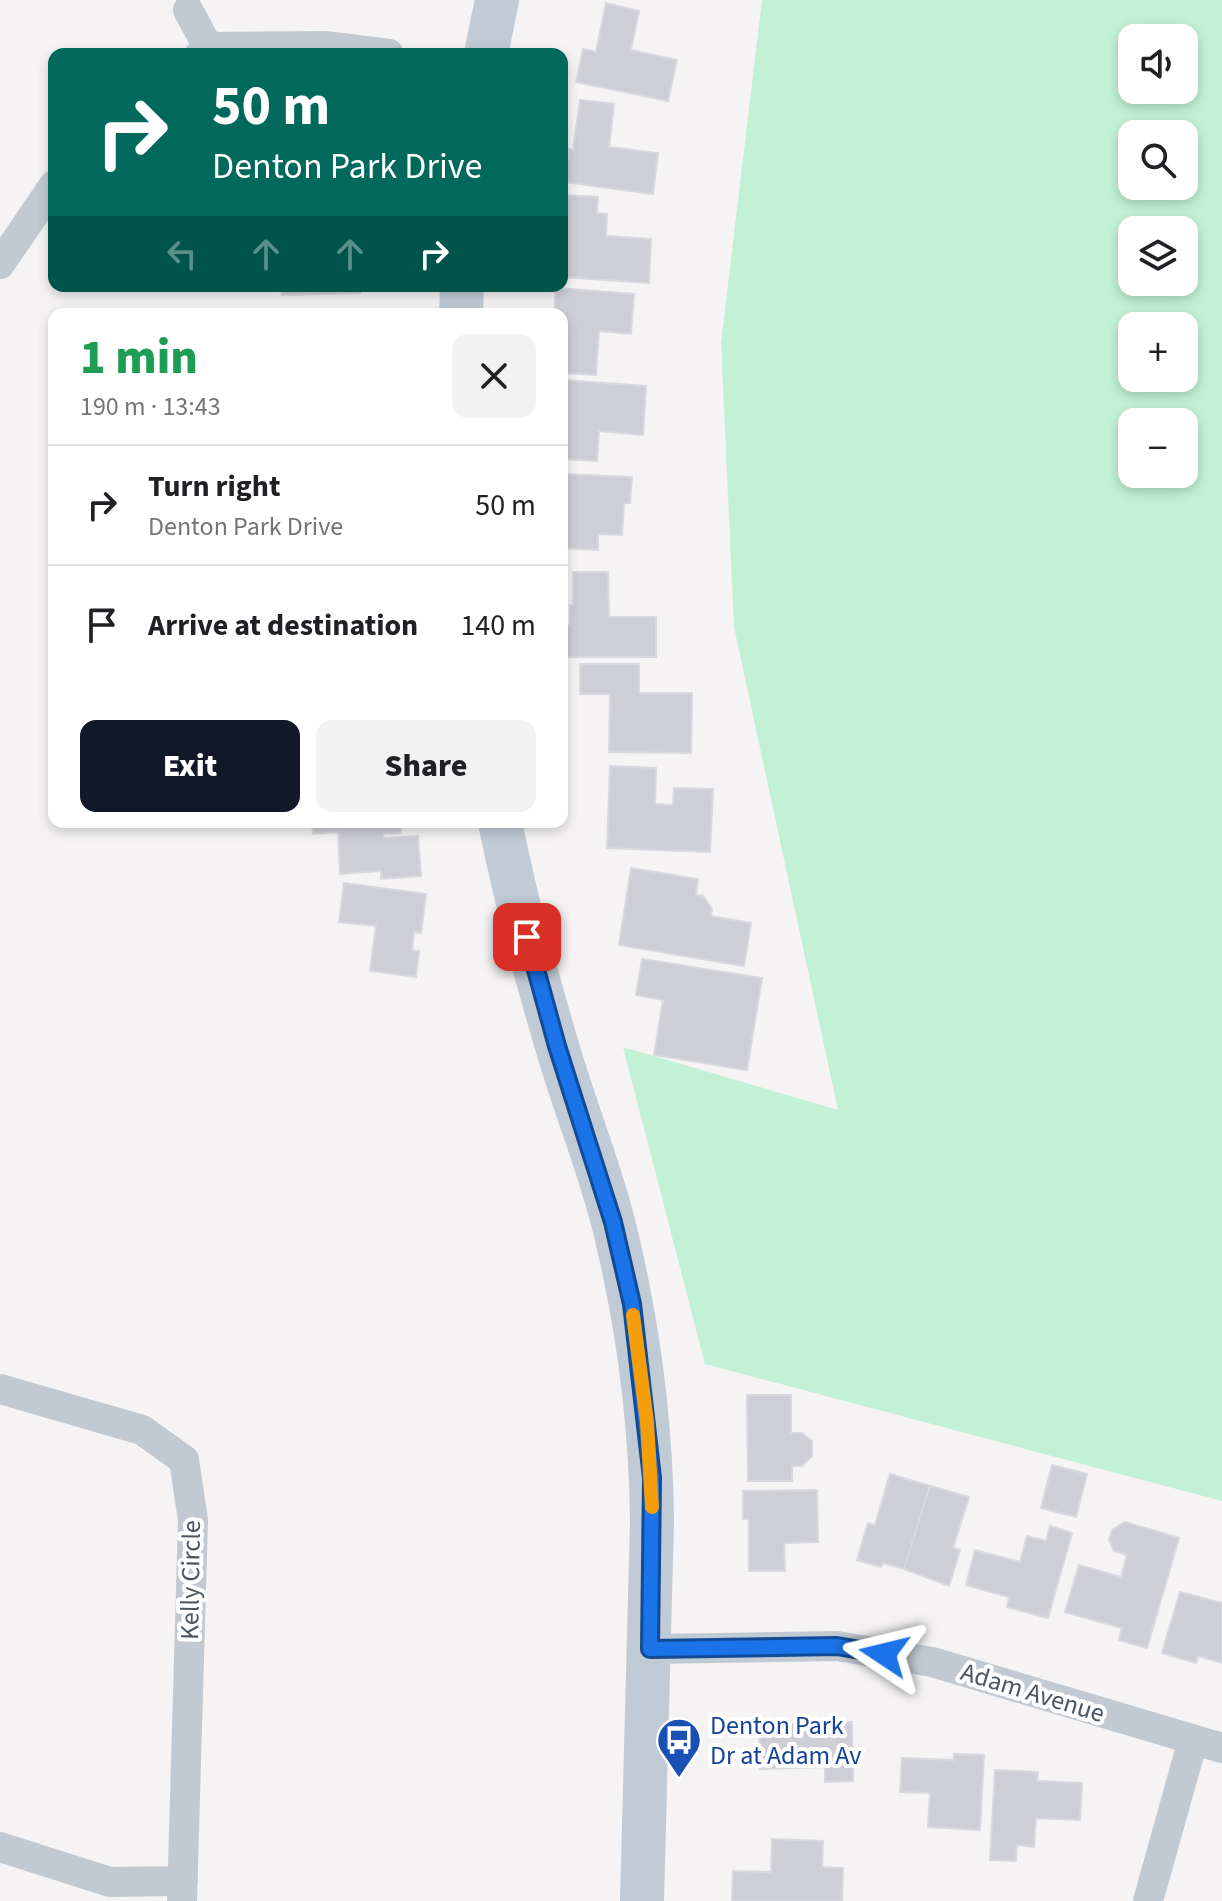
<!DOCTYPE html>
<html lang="en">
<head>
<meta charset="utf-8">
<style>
	:root { --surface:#fff; --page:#f2f2f2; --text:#202124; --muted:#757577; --line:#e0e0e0; --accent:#111827 }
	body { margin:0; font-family:"Source Sans 3",sans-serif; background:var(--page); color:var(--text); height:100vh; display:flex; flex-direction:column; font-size:30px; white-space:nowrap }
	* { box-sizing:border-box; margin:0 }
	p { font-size:26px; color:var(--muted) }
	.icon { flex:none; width:44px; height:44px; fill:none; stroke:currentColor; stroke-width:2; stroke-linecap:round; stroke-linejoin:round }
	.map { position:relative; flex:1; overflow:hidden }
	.side { position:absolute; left:48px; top:308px; width:520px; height:520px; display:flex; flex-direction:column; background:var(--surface); border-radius:16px; box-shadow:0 4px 12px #0003 }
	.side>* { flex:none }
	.hud { position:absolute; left:48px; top:48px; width:520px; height:244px; border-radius:16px; box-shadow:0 4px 12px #0003; background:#00695c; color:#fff; overflow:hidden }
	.fabs { position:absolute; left:1118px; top:24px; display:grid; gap:16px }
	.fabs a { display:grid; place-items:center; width:80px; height:80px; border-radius:16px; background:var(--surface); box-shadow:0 4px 12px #0003; font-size:40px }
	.pin { position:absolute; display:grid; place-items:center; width:68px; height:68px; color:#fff; margin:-34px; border-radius:16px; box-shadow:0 4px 12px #0006 }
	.me { position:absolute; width:88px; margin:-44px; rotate:280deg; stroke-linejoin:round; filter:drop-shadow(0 0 6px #0008) }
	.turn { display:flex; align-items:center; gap:28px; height:168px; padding:0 32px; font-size:36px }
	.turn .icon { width:104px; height:104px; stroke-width:2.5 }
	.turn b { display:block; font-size:56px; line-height:68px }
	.lanes { display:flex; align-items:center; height:76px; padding:0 32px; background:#0003; justify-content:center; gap:40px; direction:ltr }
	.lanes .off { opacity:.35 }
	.round { display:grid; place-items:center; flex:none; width:84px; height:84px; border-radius:16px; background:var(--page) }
	.summary { display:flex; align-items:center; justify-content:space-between; height:136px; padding:0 32px }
	h1 { font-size:48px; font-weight:800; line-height:60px; color:#1e9e55 }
	.button { display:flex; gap:16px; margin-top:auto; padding:16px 32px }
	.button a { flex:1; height:92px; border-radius:16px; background:var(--accent); color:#fff; font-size:32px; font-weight:800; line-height:92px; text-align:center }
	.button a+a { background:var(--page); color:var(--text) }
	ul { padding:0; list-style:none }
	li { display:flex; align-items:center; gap:24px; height:120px; padding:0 32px; border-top:2px solid var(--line) }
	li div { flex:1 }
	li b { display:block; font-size:30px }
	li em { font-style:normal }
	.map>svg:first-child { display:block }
</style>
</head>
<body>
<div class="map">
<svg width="1222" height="1901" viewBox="0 0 1222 1901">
	<rect width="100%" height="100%" fill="#f5f3f3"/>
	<path fill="#c3f1d5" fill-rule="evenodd" d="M762,0H1222V1501L705,1364L623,1047L838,1110L734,627L721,343ZM1132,38H1184V90H1132ZM1132,134H1184V186H1132ZM1132,230H1184V282H1132ZM1132,326H1184V378H1132ZM1132,422H1184V474H1132Z"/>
	<g fill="#cdcfd5" stroke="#d7d9de" stroke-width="2">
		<path d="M606,3L639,11L631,50L677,60L668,101L576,82L583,49L596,52Z"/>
		<path d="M580,100L614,104L609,147L658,153L653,194L564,182L569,149L573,150Z"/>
		<path d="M562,195L598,197L597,213L607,214L606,236L651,239L649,283L562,277Z"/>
		<path d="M282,286H360V293L282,295Z"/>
		<path d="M556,288L634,294L631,334L599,331L596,375L562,373V314H554Z"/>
		<path d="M562,380L646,386L643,435L599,431L597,461L563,459L567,410H562Z"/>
		<path d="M562,474L632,477L630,503H624L622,535L598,534V550L562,548Z"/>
		<path d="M573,572H608L609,617H656V657H567V624L570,625V605H573Z"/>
		<path d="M580,664H639V693H692L691,753L609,752L610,694H580Z"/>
		<path d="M610,766L656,768L655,804L673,805L674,788L713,789L710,852L607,848Z"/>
		<path d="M312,822H400L401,833L383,834L384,838L418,836L421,876L381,879V871L340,874L338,832L313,834Z"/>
		<path d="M631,868L698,879L696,895L703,896L712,909L711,916L751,923L744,966L619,945Z"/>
		<path d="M344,883L426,894L421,933L414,932L412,950L419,951L416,977L370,971L376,926L339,922Z"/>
		<path d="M642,959L762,978L747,1070L654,1055L663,1000L636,995Z"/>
		<path d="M747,1395H791V1433H802L812,1441V1456L802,1466H792V1481H748Z"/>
		<path d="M1052,1465L1087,1474L1076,1517L1041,1508Z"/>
		<path d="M890,1474L930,1486L904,1569L883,1563L881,1567L857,1560L868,1523L875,1525Z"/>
		<path d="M930,1486L969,1497L953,1548L960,1550L949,1586L904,1569Z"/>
		<path d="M817,1490L818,1542L784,1543L785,1571H749V1519H743V1491Z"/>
		<path d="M1125,1522L1179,1538L1147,1648L1119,1640L1122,1628L1065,1612L1079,1565L1121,1577L1127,1555L1114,1551L1109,1540L1112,1530Z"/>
		<path d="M1050,1526L1072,1533L1048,1618L1007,1607L1009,1597L966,1585L975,1550L1020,1562L1027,1536L1046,1541Z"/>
		<path d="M1180,1592L1222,1603V1663L1198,1656L1196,1663L1162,1653Z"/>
		<path d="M852,1722L853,1781L825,1782V1767L760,1769L759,1725Z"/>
		<path d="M954,1754L984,1755L980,1830L928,1827L930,1793L900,1792L902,1758L954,1760Z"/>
		<path d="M995,1770L1038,1772L1037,1781L1082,1783L1080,1820L1036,1818L1034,1847L1017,1845L1016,1861L990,1860Z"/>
		<path d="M772,1839L823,1841L822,1867L843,1868L842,1901H732L733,1871L771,1872Z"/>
	</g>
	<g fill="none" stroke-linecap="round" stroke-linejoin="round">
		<g stroke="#c1cad2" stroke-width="30">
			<path d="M188,10L208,47"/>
			<path d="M200,54L208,47L325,46L389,54"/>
			<path d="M0,264L54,185"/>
			<path d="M0,1389L142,1430L184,1460L193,1520L182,1901"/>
			<path d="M650,1649L837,1646L932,1662L1222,1748"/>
			<path d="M0,1847L110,1882L183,1881"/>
			<path d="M1148,1901L1193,1740"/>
		</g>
		<g stroke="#c1cbd6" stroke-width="44">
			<path d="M486,54L497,0"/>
			<path d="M461,314L462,286"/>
			<path d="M500,822C515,897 535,972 557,1046C574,1106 599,1165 614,1226C638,1323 651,1421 652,1521L642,1901"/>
		</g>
	</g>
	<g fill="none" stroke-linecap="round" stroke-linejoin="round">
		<g stroke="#114b97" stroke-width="20">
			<path id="route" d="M527,937L557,1046L613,1222L632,1304L652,1478L650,1649L837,1646L884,1654"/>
		</g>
		<use href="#route" stroke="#1a73e8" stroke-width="14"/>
		<path stroke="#f59e0b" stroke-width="14" d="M633,1315L647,1422L652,1507"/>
	</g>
	<defs>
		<g id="bus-pin" transform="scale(2.3)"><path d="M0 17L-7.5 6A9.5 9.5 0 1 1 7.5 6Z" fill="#1a4fb4" stroke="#fff"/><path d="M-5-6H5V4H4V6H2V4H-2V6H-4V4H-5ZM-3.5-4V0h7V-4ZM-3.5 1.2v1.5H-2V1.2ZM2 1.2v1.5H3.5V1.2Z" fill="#fff"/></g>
	</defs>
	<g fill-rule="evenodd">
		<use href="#bus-pin" x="679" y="1740"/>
	</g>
	<g text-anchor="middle" stroke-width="8" stroke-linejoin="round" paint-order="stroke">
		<g font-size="26" fill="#4a5661" stroke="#fff">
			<text transform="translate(190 1580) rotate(-89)" y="9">Kelly Circle</text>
			<text transform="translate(1033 1692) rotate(17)" y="9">Adam Avenue</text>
		</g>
		<g font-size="26" fill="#164399" stroke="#fff" text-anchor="start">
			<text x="710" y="1734">Denton Park<tspan x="710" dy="30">Dr at Adam Av</tspan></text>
		</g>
	</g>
</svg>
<div class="fabs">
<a><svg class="icon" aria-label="sound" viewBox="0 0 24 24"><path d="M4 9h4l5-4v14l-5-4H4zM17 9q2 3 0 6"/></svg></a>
<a><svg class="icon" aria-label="search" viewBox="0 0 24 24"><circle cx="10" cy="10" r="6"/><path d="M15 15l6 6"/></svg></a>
<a><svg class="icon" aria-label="layers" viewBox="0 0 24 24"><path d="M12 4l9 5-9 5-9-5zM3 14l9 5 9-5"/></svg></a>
<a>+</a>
<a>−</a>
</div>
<div class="pin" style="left:527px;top:937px;background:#d93025"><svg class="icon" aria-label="arrive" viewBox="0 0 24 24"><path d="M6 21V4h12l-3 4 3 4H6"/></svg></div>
<svg class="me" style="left:884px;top:1654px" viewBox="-20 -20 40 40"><path d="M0-17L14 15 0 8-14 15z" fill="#1a73e8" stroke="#fff" stroke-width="4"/></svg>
<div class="hud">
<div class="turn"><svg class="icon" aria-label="right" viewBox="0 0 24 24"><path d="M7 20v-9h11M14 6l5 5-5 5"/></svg><div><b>50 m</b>Denton Park Drive</div></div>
<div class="lanes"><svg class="icon off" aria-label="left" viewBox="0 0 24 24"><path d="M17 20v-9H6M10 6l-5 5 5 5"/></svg><svg class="icon off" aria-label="ahead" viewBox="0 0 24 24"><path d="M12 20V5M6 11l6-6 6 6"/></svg><svg class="icon off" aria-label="ahead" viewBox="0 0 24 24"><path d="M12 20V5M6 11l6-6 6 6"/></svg><svg class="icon" aria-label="right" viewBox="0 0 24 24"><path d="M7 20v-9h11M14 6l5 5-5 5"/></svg></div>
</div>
<section class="side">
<div class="summary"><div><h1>1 min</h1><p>190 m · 13:43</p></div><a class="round"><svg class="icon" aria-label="close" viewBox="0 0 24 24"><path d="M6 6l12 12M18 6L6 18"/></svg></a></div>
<ul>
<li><svg class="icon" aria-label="right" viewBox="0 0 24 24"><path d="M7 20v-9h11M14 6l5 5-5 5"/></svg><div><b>Turn right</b><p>Denton Park Drive</p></div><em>50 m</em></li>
<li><svg class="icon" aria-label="arrive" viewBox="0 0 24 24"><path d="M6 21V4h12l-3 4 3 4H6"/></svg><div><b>Arrive at destination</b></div><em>140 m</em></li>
</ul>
<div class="button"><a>Exit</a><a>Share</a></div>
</section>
</div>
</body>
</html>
